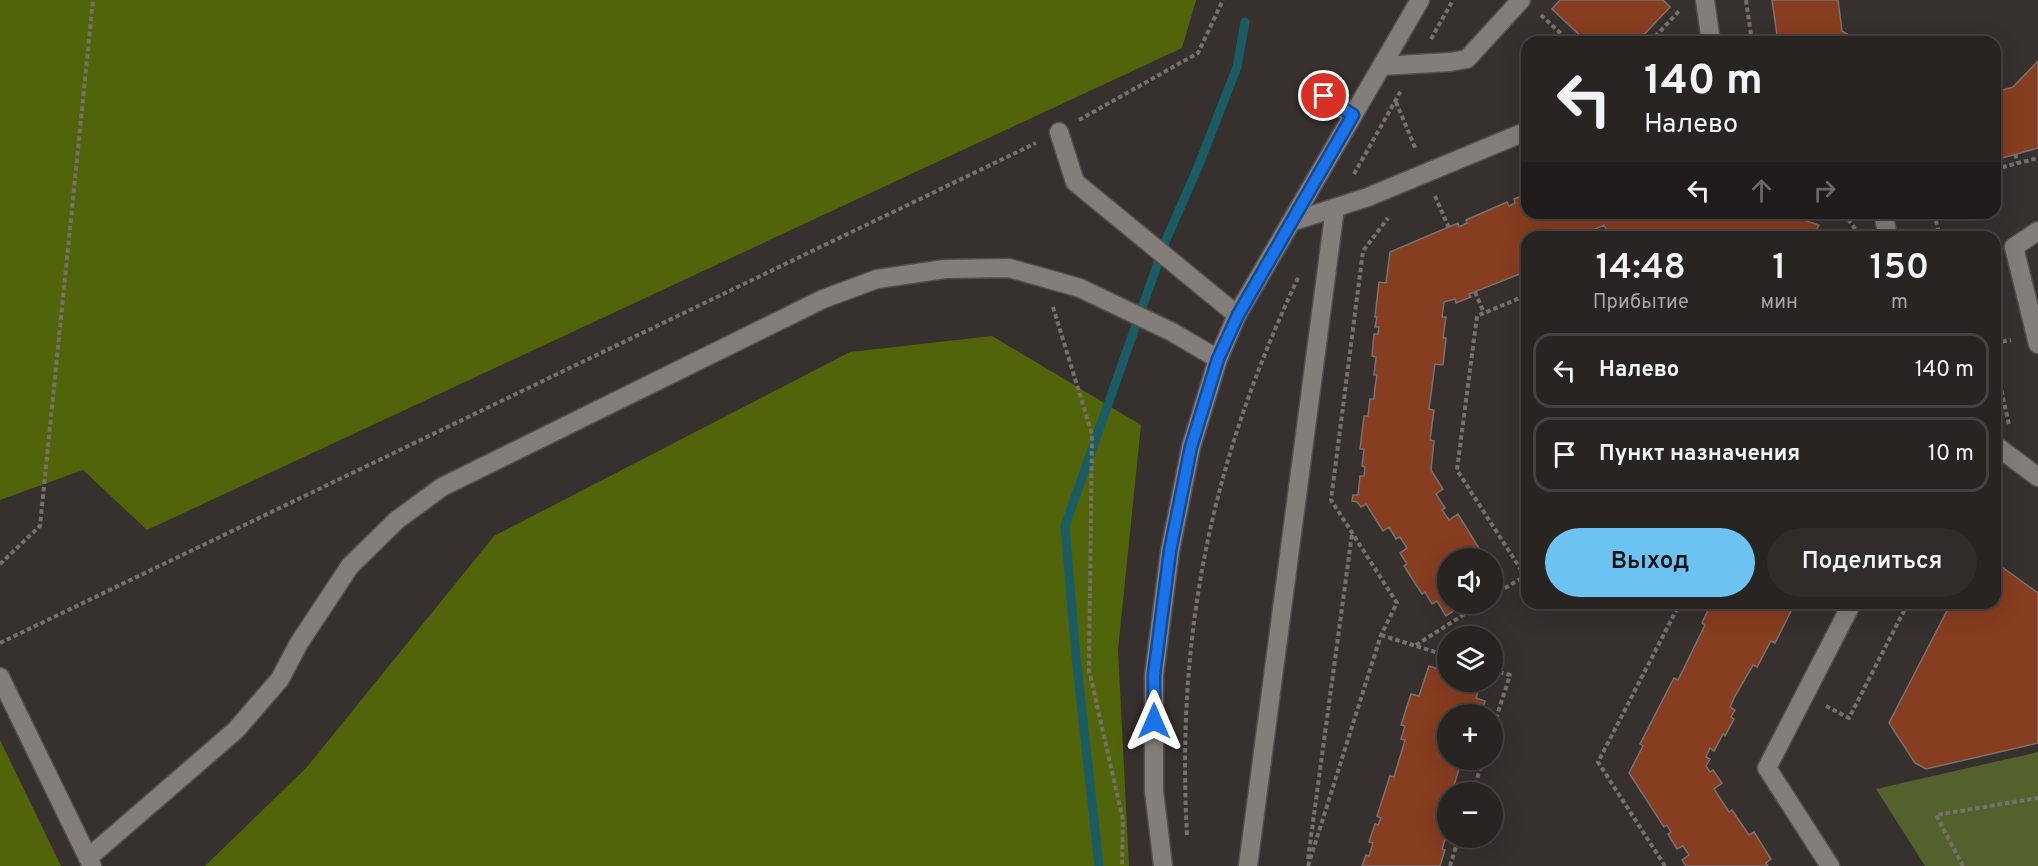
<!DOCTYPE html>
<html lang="ru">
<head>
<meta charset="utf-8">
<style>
	:root { --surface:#282422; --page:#302c2a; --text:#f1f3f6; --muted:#a5a4a5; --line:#444140; --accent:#6cc3f2 }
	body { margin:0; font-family:Overpass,sans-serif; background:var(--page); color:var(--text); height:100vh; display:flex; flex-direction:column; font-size:22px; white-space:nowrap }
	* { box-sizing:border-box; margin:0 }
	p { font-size:20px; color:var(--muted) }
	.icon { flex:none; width:33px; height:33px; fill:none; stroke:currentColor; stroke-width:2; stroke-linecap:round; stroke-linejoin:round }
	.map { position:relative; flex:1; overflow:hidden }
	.sheet { position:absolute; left:1521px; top:231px; width:480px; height:378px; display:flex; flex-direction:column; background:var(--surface); border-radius:18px; box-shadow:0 6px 24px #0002,0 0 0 2px var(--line) }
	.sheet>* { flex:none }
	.hud { position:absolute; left:1521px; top:36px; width:480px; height:183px; border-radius:18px; box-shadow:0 6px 24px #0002,0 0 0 2px var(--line); background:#282422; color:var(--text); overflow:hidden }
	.tools { position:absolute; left:1437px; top:548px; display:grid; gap:12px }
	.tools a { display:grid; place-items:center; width:66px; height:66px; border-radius:50%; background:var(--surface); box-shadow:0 6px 24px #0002,0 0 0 2px var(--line); font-size:30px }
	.pin { position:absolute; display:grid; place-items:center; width:51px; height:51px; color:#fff; margin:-26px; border:3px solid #fff; border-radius:50%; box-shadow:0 2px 6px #0007 }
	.me { position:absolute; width:66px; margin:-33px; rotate:0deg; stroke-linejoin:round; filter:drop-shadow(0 0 4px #0008) }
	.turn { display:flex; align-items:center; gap:21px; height:126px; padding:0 24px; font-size:27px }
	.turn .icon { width:78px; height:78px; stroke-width:2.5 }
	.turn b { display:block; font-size:42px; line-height:51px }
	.lanes { display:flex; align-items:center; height:57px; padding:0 24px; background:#0003; justify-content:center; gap:30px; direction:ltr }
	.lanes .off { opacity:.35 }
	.eta { display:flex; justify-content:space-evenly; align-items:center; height:102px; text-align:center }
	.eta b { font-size:36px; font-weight:600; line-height:42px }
	.button { display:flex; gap:12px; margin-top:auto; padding:12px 24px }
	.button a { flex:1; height:69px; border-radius:36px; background:var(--accent); color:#111; font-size:24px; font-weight:600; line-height:69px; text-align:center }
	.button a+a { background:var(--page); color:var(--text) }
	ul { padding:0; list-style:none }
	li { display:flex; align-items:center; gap:18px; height:75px; margin:0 12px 9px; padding:0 12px; border:3px solid var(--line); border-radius:18px }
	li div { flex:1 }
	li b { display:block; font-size:22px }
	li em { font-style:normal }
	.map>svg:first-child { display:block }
</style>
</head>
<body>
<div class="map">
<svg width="2038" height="866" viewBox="0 0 2038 866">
	<rect width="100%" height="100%" fill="#36302e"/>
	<path fill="#53612d" d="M2038,752V866H1925L1876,789Z"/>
	<g fill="#526409">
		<path d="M0,0H1196L1182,48L147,530L83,470L0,500Z"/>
		<path d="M992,336L1141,425L1118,650L1129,866H205L307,767L494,536L850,352Z"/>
		<path d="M0,740L61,866H0Z"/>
	</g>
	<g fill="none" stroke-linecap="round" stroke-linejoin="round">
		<path stroke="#195c64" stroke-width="9" d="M1099,866L1076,656L1065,526L1166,240L1198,167L1237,67L1245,22"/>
	</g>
	<g fill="#873d20" stroke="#787270" stroke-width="1.5">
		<path d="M1560,0H1663L1670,7L1637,42H1587L1552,9Z"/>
		<path d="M1772,0H1838L1842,31L1860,42H1778Z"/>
		<path d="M2038,61V148L1995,160V92L2013,87Z"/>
		<path d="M1527,194V213H1768L1775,216L1776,213H1781L1819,225L1816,231L1818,237H1636L1630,235V237H1612L1609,236L1604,225L1595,229L1596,233L1585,237H1527V271L1469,294L1471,297L1456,303L1455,299L1444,302L1442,317H1446L1443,338H1446L1443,365L1435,364L1429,409L1434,410L1430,440L1434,441L1431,470L1443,489L1436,494L1445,508L1442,510L1449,520L1458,514L1485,558H1448V603H1466L1446,616L1437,601L1432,604L1425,592L1422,594L1404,566L1407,564L1400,553L1407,548L1400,537L1396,539L1389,527L1383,531L1366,504L1361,507L1357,502L1352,501L1353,495H1358L1360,476H1364L1365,467L1362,466L1364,449H1360L1364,416H1368L1370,399H1374L1375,387L1377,375H1374L1376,357L1372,356L1374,334H1378L1379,327H1375L1377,317H1375L1379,282L1386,283L1390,252L1458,223L1459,227L1467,223L1466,220L1507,202L1509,206L1515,203L1514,199Z"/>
		<path d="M1995,562L2038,593V743L1926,769L1915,763L1889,723L1951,603H1995Z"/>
		<path d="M1709,603H1790L1787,609L1791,611L1775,643L1771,641L1757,667L1753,665L1735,696L1730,707L1735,710L1731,717L1734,719L1725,736L1723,734L1714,751L1710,748L1706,757L1710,759L1706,766L1710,772L1713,770L1722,783L1714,789L1729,812L1732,810L1749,835L1754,832L1771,859L1766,863L1768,866H1686L1682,860L1689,855L1683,846L1677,849L1668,834L1671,832L1667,825L1664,827L1629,773L1643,746L1640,744L1674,678L1678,680L1705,625L1702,623L1708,610L1706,609Z"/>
		<path d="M1429,666L1448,672V681L1481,682L1476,698L1485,701L1481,714H1448V759H1467H1462L1452,792H1448L1446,799H1448V804L1443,818L1448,819V831L1442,849L1445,850L1440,866H1362L1366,855L1369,856L1373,843L1369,842L1375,824L1378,825L1381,818L1377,816L1390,776L1394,777L1405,740L1401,739L1405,726L1401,725L1411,694L1419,696Z"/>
	</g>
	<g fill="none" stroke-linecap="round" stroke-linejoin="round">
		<g stroke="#544f4e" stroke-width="21">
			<g id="minor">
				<path d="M1705,0L1711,42"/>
				<path d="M1382,66L1450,62L1467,59L1521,0"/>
				<path d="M1324,96L1353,115"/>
				<path d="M1059,132L1075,182L1237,315"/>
				<path d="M1883,213L1888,237"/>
				<path d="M1291,222L1368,197L1527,131"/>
				<path d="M2038,231L2014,247L2038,344"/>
				<path d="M1995,445L2038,477"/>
				<path d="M0,677L92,866"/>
				<path d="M88,858L236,730L280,679L299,643L350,566L397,520L442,487L823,299L877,279L945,269L1009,268L1080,288L1172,332L1218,359"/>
				<path d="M1163,866L1154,791V675L1170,551L1191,447L1218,359L1237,315L1420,0"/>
				<path d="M1248,866L1335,208"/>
				<path d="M1830,866L1767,768L1852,603"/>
			</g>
		</g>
		<g stroke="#76716f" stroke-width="4" stroke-dasharray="4.5 3" stroke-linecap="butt">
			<path d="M1746,0L1752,42"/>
			<path d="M1541,15L1570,42"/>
			<path d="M1431,39L1453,0"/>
			<path d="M1650,42L1680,10"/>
			<path d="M1396,102L1416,150"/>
			<path d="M1079,120L1198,53L1223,0"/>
			<path d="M2015,154L2018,163"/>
			<path d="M1995,169L2038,158"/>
			<path d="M1354,174L1402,89"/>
			<path d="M1435,196L1449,228"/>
			<path d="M1844,213L1856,230L1857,237"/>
			<path d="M1934,213L1940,237"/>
			<path d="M1475,292L1484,313"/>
			<path d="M1053,307L1092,434L1089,670L1123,820L1122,866"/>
			<path d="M1995,343L2011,340"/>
			<path d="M1995,361L2009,425"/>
			<path d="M0,564L40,526L93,0"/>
			<path d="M1492,596L1525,576L1457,470L1477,316L1527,295"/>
			<path d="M1381,635L1448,656"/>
			<path d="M0,643L1036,143"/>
			<path d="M1416,645L1482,603"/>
			<path d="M1492,670L1510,675L1492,731"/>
			<path d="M1826,706L1849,718L1908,603"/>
			<path d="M1473,792L1483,759"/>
			<path d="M1187,835C1176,631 1212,460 1299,276"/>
			<path d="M1308,859L1352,534"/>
			<path d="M1308,866L1381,635L1397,603L1331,500L1363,251L1388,218"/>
			<path d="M1450,866L1459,837"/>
			<path d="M1665,866L1598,762L1680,603"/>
			<path d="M1963,866L1936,815L2038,798"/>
		</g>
		<use href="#minor" stroke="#847e7b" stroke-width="18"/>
	</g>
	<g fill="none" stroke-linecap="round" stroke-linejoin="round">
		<g stroke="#114b97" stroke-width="15">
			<path id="route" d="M1154,721V675L1170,551L1191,447L1218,359L1238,315L1353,115L1324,96"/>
		</g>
		<use href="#route" stroke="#1a73e8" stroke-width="10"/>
	</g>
</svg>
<div class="tools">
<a><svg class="icon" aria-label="sound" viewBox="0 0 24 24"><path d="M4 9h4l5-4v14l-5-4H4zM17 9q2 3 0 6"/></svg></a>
<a><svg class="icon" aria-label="layers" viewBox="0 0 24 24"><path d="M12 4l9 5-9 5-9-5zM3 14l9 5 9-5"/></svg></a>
<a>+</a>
<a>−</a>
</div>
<div class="pin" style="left:1324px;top:96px;background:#d93025"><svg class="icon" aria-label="arrive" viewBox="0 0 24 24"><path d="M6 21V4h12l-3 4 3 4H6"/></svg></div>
<svg class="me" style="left:1154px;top:721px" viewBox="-20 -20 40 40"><path d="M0-17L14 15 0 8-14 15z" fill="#1a73e8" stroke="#fff" stroke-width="4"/></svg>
<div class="hud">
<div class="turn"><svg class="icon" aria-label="left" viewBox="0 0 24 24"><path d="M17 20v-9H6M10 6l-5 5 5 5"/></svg><div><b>140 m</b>Налево</div></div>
<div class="lanes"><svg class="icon" aria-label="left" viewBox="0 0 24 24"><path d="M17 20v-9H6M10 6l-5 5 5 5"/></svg><svg class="icon off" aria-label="ahead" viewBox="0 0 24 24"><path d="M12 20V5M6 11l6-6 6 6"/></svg><svg class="icon off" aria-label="right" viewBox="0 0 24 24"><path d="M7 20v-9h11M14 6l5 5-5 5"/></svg></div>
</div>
<section class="sheet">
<div class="eta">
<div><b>14:48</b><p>Прибытие</p></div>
<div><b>1</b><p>мин</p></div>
<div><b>150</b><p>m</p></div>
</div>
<ul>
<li><svg class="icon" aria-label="left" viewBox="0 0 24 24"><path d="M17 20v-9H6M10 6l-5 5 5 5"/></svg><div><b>Налево</b></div><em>140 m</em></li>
<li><svg class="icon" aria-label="arrive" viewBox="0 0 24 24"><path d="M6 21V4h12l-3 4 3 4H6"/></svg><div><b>Пункт назначения</b></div><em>10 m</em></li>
</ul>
<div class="button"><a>Выход</a><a>Поделиться</a></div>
</section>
</div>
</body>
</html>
